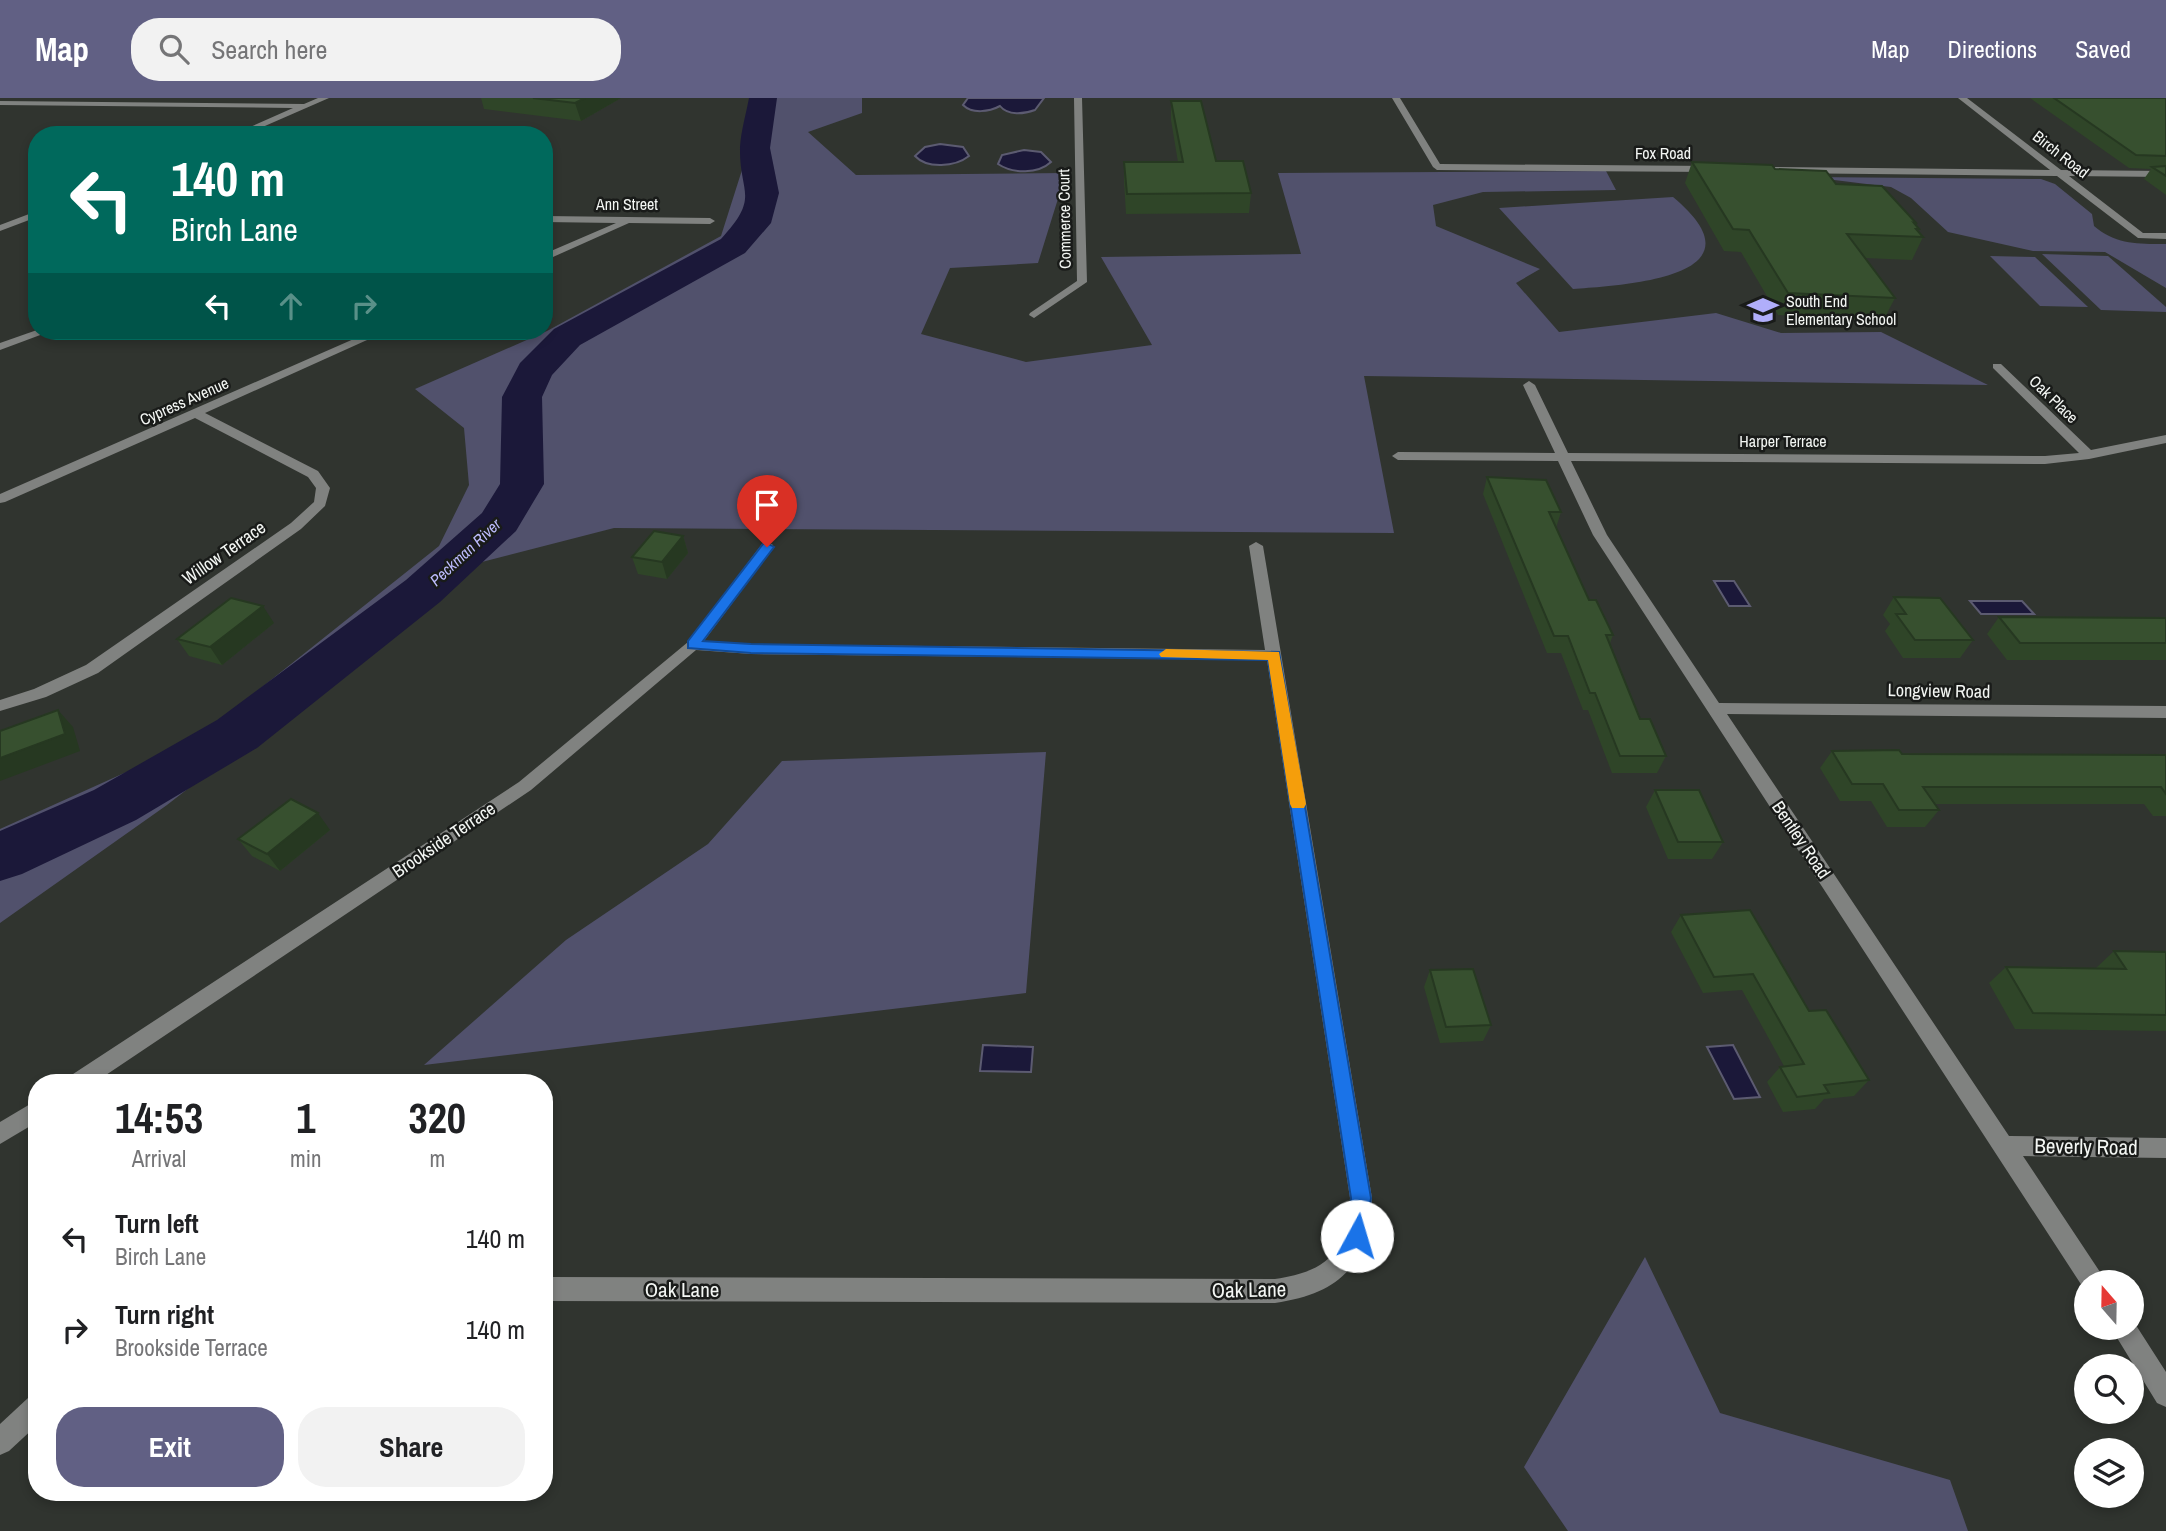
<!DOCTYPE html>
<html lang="en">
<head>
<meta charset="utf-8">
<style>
	:root { --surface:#fff; --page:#f2f2f2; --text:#202124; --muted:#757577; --accent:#616084 }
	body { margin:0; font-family:"Archivo Narrow",sans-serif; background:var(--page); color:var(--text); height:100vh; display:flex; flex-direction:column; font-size:26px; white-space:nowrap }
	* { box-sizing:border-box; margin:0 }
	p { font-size:23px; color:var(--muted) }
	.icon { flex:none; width:38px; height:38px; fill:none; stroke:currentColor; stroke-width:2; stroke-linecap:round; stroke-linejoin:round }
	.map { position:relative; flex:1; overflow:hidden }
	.details { position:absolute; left:28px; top:976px; width:525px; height:427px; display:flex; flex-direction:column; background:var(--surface); border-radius:28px; box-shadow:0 4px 10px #0003 }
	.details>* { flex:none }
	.banner { position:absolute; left:28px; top:28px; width:525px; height:214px; border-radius:28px; box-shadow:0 4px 10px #0003; background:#00695c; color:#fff; overflow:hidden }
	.needle { width:46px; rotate:340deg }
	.controls { position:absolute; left:2074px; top:1172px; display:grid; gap:14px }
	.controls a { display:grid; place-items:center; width:70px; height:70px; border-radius:50%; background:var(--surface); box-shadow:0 4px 10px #0003; font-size:35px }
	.pin { position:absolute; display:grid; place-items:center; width:60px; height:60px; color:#fff; margin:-72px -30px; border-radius:50% 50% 50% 0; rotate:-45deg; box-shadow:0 0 7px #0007 }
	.pin .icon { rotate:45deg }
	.me { position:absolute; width:77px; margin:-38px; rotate:6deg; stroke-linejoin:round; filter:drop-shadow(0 0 5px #0008) }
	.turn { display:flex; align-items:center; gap:24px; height:147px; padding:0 28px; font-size:32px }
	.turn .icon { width:91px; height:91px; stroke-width:2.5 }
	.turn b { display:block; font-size:49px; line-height:60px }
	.lanes { display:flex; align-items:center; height:66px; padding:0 28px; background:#0003; justify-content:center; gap:35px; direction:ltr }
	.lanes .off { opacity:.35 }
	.eta { display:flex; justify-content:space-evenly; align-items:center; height:119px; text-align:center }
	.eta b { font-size:42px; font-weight:700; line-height:49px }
	.primary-button { display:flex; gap:14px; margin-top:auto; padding:14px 28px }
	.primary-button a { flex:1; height:80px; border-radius:28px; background:var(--accent); color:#fff; font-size:28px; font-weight:700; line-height:80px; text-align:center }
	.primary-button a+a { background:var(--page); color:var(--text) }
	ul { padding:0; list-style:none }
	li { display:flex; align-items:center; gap:21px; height:91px; padding:0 28px }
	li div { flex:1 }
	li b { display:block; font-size:26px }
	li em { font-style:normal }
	header { display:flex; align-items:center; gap:42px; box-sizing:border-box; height:98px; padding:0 35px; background:var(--accent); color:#fff }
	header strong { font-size:33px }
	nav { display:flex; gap:38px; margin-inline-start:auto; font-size:24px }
	.search { width:490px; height:63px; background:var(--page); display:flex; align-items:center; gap:18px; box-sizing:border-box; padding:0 24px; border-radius:28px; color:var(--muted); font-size:26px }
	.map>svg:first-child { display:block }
</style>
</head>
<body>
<header>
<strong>Map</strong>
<div class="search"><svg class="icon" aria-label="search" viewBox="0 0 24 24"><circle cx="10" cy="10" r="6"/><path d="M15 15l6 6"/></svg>Search here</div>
<nav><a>Map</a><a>Directions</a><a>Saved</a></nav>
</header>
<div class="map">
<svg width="2166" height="1433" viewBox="0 0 2166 1433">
	<rect width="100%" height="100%" fill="#30342f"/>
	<g fill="#51516c">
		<path d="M757,0H862V15L808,34L856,77L1066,75L1038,165L950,170L921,236L1026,264L1152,247L1101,159L1301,156L1278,75L1606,73L1616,92L1483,94L1433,107L1436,128L1540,171L1516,185L1559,234L1716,215L1781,235L1881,234L1988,287L1364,278L1394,435L614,430L478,465L167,707L0,825V731L193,644L439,448L469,387L464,330L415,291L547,233L721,138L742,72L749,62Z"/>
		<path d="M1810,79L2041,81L2055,86L2092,116L2094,128C2116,147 2139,146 2166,146V190L2105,154L2033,153L1948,134L1911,100L1891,89Z"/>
		<path d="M1673,99C1769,179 1627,187 1573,191L1499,110Z"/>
		<path d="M2042,156L2108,158L2166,209V214L2101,212Z"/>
		<path d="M1990,158L2035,159L2088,209L2040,208Z"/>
		<path d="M1046,654L1026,895L424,967L566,842L708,746L782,663Z"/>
		<path d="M1645,1159L1720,1315L1950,1382L1968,1433H1568L1524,1369Z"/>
	</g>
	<g fill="#1b1839" stroke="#5c5b71" stroke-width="2">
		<path d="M968,0H1044L1035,12C1024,16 1008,18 1000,8C989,14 972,16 963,7Z"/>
		<path d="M940,46L963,49L969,58C955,69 927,71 915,58L925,49Z"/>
		<path d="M1024,52L1041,54L1051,64C1038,76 1013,76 998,66L1002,57Z"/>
		<path d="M1714,483H1734L1750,508H1729Z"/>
		<path d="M1970,503H2022L2034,516H1981Z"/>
		<path d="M983,947L1033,949L1031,974L980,973Z"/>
		<path d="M1733,947L1760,999L1734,1001L1707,949Z"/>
	</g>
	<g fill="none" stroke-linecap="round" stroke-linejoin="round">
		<path fill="#1b1839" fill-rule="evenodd" d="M749,0H777L770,50L779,95L771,125L745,155L580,247L552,277L542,299L544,386L516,433L440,504L257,650L136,722L22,776L0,783V733L94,692L217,622L406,482L482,415L500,386L502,299L520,265L554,231L721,141C761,98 739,96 740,49C741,33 746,16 749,0Z"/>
		<g fill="#808280" fill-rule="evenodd">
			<path d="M318,0H329L244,37H232L293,10L0,7V3L304,6Z"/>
			<path d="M1074,0H1082L1087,184L1034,220L1029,217L1030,215L1077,183Z"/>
			<path d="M1392,0H1400L1440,66L1713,68L1717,71L1713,74L1437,72L1433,69Z"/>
			<path d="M1958,0H1967L2061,72L2166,73V79L2069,78L2143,135H2166V141L2138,140L2057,78L1769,75L1764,72L1769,69L2050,72Z"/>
			<path d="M37,113V119L0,133V127Z"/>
			<path d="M544,118L710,120L715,123L710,126L629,125L544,163V156L616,125L544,124Z"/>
			<path d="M37,232L51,233L0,252V245Z"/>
			<path d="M372,233H387L205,315L318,373L330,390L325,408L301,431L98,575L46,599L0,613V602L34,591L86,567L291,425L314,404L316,390L308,379L195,320L5,404L0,405V396Z"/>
			<path d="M1993,266H2001L2091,352L2166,337V345L2089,361L2045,366L1571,363L1607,437L1719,605L2166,608V620L1727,616L2009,1038L2166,1040V1060L2023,1058L2102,1177L2106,1185H2086V1194L1593,437L1558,363L1398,362L1392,358L1398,354L1555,355L1523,287L1529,283L1535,287L1568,355L2045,358L2079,355L1993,270Z"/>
			<path d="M1256,444L1263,448L1372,1100C1368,1167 1341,1195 1275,1205L544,1203V1179L1275,1181C1329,1173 1346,1154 1350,1100L1267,562L751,556L696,552L531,692L94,985H66L70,978L519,684L688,544L762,446H772L774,449L704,543L751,546L1265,552L1249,448Z"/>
			<path d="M37,1002V1024L0,1046V1024Z"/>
			<path d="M2132,1221L2166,1274V1309L2157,1305L2111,1230H2132Z"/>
			<path d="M37,1296V1327L9,1353L0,1357V1326L28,1300Z"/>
		</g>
	</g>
	<g fill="#2f4528">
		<path d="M481,0H621L581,23L484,11Z"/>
		<path d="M2030,0H2166V97L2144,81L2151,71L2129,70Z"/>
		<path d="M1171,3L1216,63L1251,95L1249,115L1126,116L1124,83V64H1178L1171,22Z"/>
		<path d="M1692,64L1775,71L1836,86L1917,126L1916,128L1919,131L1918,133L1923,139L1912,162L1865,160L1895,200L1883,223L1778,217L1741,154L1724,153L1685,85Z"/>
		<path d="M1487,379L1561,414L1556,430L1589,502L1613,537L1610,545L1640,621L1666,658L1657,675H1612L1588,612H1583L1561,555H1547L1483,396Z"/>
		<path d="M683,438L688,455L667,481L638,476L632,459Z"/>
		<path d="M1894,499L1973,542L1960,560H1903L1885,533L1890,526L1883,517Z"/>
		<path d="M1999,519L2166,520V562H2007L1987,536Z"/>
		<path d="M274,525L222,567L189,558L177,541Z"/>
		<path d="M1832,653L1902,656L2166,657V718H2153L2144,706H1935L1939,712L1925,729H1887L1871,703H1840L1820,670Z"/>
		<path d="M1655,692L1723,744L1712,761H1668L1646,709Z"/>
		<path d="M330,732L280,773L252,758L238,741Z"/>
		<path d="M1681,817L1809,913L1869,982L1854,998L1824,1001L1815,1011L1783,1014L1767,984L1780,969L1784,968L1742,892L1703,895L1671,834Z"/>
		<path d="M2114,853L2166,854V933L2015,931L1989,885L2006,869L2097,871L2096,870Z"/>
		<path d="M1430,872L1491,927L1483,943L1440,945L1424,889Z"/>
	</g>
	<g fill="#263821">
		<path d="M585,0H621L581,23L575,5Z"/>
		<path d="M683,438L688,455L667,481L662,464Z"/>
		<path d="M263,508L274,525L222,567L210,549Z"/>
		<path d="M58,612L73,629L80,653L0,683V660Z"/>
		<path d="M318,715L330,732L280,773L267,756Z"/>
	</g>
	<g fill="#37502f" stroke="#263821" stroke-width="2">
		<path d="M533,0H585L575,5Z"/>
		<path d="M2054,0H2166V58L2136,57Z"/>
		<path d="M1171,3H1201L1216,63H1243L1251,95L1127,96L1124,64H1183Z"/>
		<path d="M1692,64L1772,67L1775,71L1826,73L1836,86L1882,88L1917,126L1914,125L1919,131H1916L1923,139L1847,136L1895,200L1788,195L1749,132L1733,131Z"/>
		<path d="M2166,68V78L2152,69Z"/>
		<path d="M1487,379L1546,382L1561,414H1549L1589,502H1596L1613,537H1606L1640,621H1650L1666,658H1620L1595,595H1590L1568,538H1554Z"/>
		<path d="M654,433L683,438L662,464L632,459Z"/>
		<path d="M1894,499L1940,500L1973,542H1915L1896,516H1906Z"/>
		<path d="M231,500L263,508L210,549L177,541Z"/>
		<path d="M1999,519L2166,520V545H2020Z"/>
		<path d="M58,612L65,636L0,660V633Z"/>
		<path d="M1899,652L1902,656L2166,657V696L2161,689H1923L1939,712H1899L1883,686H1852L1832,653Z"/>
		<path d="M1655,692H1699L1723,744H1678Z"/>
		<path d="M291,701L318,715L267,756L238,741Z"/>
		<path d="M1750,812L1809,913L1826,912L1869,982L1824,987L1829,995L1797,999L1780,969L1804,966L1753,876L1714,879L1681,817Z"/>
		<path d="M2114,853L2166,854V917L2033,915L2006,869L2126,871Z"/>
		<path d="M1473,871L1491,927L1446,929L1430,872Z"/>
	</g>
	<path fill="#1a73e8" stroke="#114b97" stroke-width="2" d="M767,445L774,449L703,543L751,546L1279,554L1371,1100L1365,1145L1357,1148L1350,1145L1347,1138L1351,1100L1268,562L751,555L688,550V543L763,446Z"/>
	<path fill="#f59e0b" d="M1166,551L1279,554L1306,706L1304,710H1292L1290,706L1268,562L1161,559L1159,556Z"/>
	<defs>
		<g id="school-bare" transform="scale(2.415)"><path d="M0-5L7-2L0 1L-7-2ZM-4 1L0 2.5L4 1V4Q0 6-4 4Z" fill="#b0aefa" stroke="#191b19" stroke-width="2.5" paint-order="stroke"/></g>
	</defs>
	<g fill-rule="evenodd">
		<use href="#school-bare" x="1763" y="212"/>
	</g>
	<g text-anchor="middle" stroke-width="5" stroke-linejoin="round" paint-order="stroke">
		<g font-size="16" fill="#f3f6f3" stroke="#191b19">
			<text x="1663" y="61">Fox Road</text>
			<text transform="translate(2061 56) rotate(38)" y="6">Birch Road</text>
			<text x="627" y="112">Ann Street</text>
			<text transform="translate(1064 121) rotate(-91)" y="6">Commerce Court</text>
			<text transform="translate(2054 301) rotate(44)" y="6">Oak Place</text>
			<text transform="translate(184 303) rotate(-24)" y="6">Cypress Avenue</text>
			<text x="1783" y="349">Harper Terrace</text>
		</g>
		<g font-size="16" fill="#f3f6f3" stroke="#191b19" text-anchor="start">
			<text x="1786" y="209">South End<tspan x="1786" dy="18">Elementary School</tspan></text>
		</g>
		<g font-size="16" font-style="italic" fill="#bdbcfe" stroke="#191b19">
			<text transform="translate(465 454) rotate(-43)" y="6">Peckman River</text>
		</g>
		<g font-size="18" fill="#f3f6f3" stroke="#191b19">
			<text transform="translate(224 455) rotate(-35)" y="6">Willow Terrace</text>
			<text transform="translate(1939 593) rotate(1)" y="6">Longview Road</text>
			<text transform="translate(444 742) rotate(-34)" y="6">Brookside Terrace</text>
			<text transform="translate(1801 742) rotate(56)" y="6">Bentley Road</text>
		</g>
		<g font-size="21" fill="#f3f6f3" stroke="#191b19">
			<text transform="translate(2086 1049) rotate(1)" y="7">Beverly Road</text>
			<text x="682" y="1199">Oak Lane</text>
			<text transform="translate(1249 1192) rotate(-1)" y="7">Oak Lane</text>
		</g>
	</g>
</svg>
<div class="controls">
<a><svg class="needle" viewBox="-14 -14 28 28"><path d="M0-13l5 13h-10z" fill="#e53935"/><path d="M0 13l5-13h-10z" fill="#757577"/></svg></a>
<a><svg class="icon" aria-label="search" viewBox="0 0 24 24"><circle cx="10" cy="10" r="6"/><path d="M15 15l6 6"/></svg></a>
<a><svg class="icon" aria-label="layers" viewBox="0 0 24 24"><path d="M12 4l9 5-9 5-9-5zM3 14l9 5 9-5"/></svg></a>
</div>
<div class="pin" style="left:767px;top:449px;background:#d93025"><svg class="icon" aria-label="arrive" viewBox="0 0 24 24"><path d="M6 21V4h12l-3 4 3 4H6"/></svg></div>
<svg class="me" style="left:1357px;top:1138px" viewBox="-20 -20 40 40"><circle r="19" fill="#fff"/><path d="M0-13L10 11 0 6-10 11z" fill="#1a73e8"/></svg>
<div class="banner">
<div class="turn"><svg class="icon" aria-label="left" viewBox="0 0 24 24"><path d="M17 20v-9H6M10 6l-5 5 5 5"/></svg><div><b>140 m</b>Birch Lane</div></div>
<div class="lanes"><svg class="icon" aria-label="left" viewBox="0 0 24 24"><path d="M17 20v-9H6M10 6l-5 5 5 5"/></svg><svg class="icon off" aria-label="ahead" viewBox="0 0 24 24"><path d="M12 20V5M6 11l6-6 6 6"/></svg><svg class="icon off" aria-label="right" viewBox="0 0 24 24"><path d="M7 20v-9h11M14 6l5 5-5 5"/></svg></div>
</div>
<section class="details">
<div class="eta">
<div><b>14:53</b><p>Arrival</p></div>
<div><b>1</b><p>min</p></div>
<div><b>320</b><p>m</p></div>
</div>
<ul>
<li><svg class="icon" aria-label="left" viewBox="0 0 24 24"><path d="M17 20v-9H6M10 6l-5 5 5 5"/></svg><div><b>Turn left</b><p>Birch Lane</p></div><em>140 m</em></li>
<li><svg class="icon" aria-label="right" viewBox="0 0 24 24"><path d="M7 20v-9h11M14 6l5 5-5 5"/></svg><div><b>Turn right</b><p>Brookside Terrace</p></div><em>140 m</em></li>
</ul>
<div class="primary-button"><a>Exit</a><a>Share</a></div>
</section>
</div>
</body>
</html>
